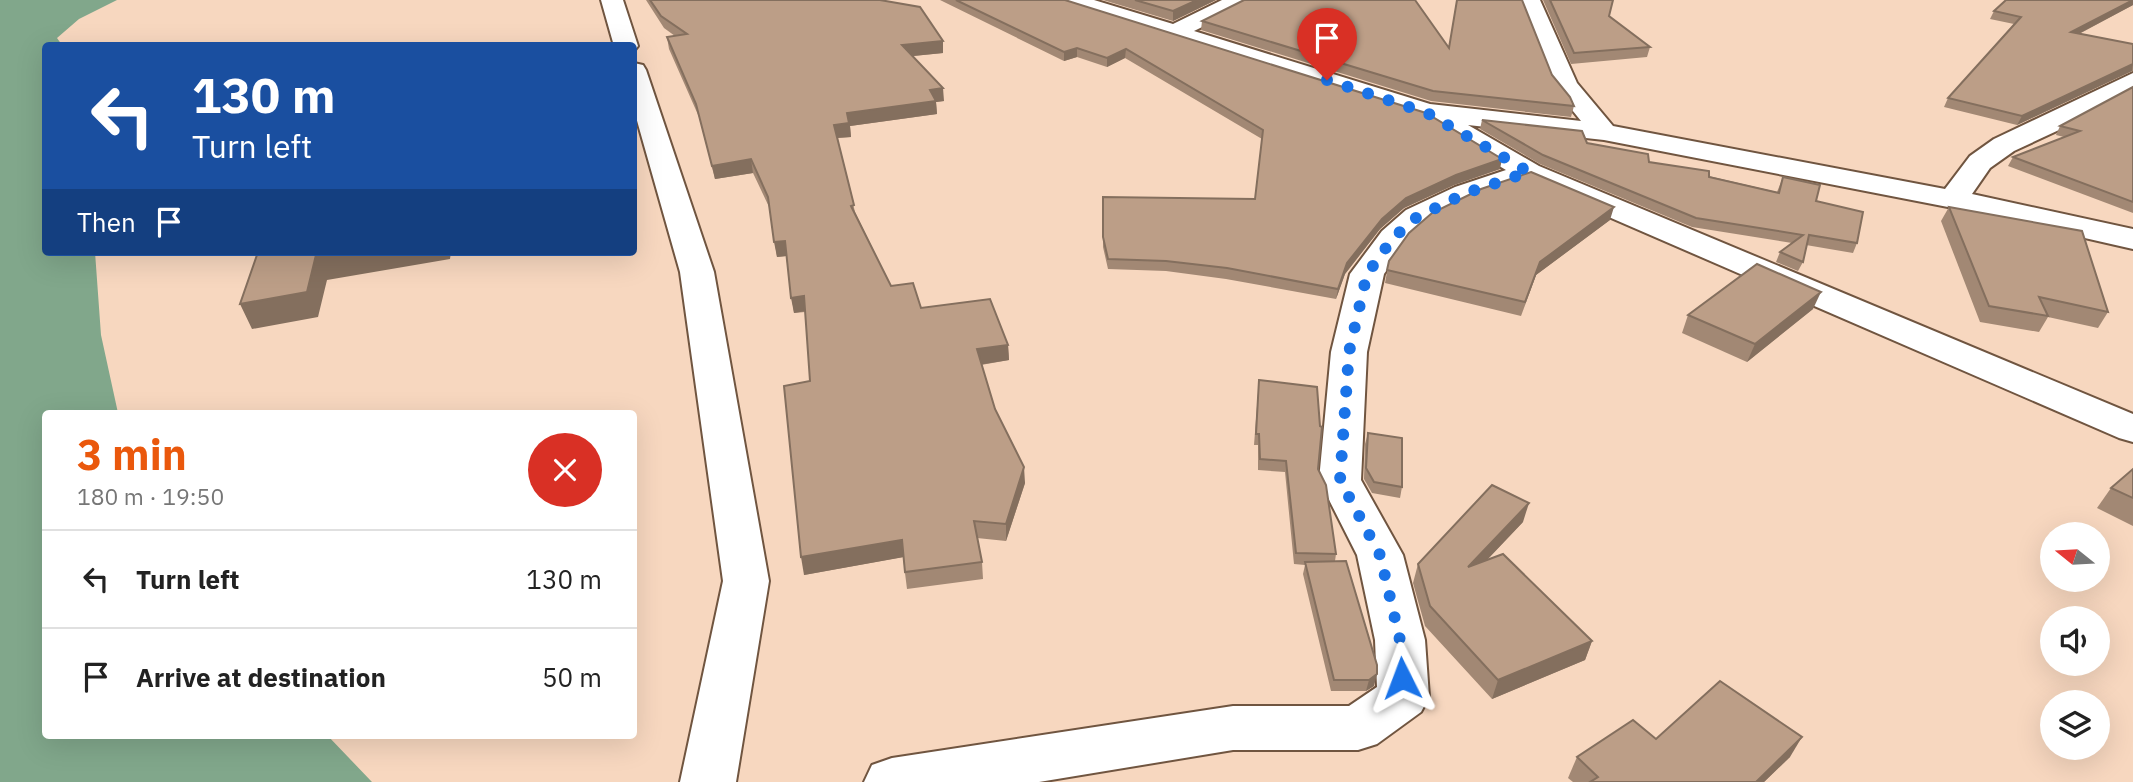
<!DOCTYPE html>
<html lang="en">
<head>
<meta charset="utf-8">
<style>
	:root { --surface:#fff; --page:#f6f6f6; --text:#222; --muted:#767676; --line:#e0e0e0; --accent:#ea580c }
	body { margin:0; font-family:"IBM Plex Sans",sans-serif; background:var(--page); color:var(--text); height:100vh; display:flex; flex-direction:column; font-size:26px; white-space:nowrap }
	* { box-sizing:border-box; margin:0 }
	p { font-size:23px; color:var(--muted) }
	.icon { flex:none; width:38px; height:38px; fill:none; stroke:currentColor; stroke-width:2; stroke-linecap:round; stroke-linejoin:round }
	.map { position:relative; flex:1; overflow:hidden }
	.drawer { position:absolute; left:42px; top:410px; width:595px; height:329px; display:flex; flex-direction:column; background:var(--surface); border-radius:7px; box-shadow:0 7px 28px #0002 }
	.drawer>* { flex:none }
	.top-card { position:absolute; left:42px; top:42px; width:595px; height:214px; border-radius:7px; box-shadow:0 7px 28px #0002; background:#1a4fa0; color:#fff; overflow:hidden }
	.needle { width:46px; rotate:288deg }
	.controls { position:absolute; left:2040px; top:522px; display:grid; gap:14px }
	.controls a { display:grid; place-items:center; width:70px; height:70px; border-radius:50%; background:var(--surface); box-shadow:0 7px 28px #0002; font-size:35px }
	.pin { position:absolute; display:grid; place-items:center; width:60px; height:60px; color:#fff; margin:-72px -30px; border-radius:50% 50% 50% 0; rotate:-45deg; box-shadow:0 0 7px #0007 }
	.pin .icon { rotate:45deg }
	.me { position:absolute; width:77px; margin:-38px; rotate:357deg; stroke-linejoin:round; filter:drop-shadow(0 0 5px #0008) }
	.turn { display:flex; align-items:center; gap:24px; height:147px; padding:0 35px; font-size:32px }
	.turn .icon { width:91px; height:91px; stroke-width:2.5 }
	.turn b { display:block; font-size:49px; line-height:60px }
	.then { display:flex; align-items:center; height:66px; padding:0 35px; background:#0003; gap:14px; font-size:26px }
	.round { display:grid; place-items:center; flex:none; width:74px; height:74px; border-radius:37px; background:var(--page) }
	.overview { display:flex; align-items:center; justify-content:space-between; height:119px; padding:0 35px }
	h1 { font-size:42px; font-weight:700; line-height:52px; color:var(--accent) }
	ul { padding:0; list-style:none }
	li { display:flex; align-items:center; gap:21px; height:98px; padding:0 35px; border-top:2px solid var(--line) }
	li div { flex:1 }
	li b { display:block; font-size:26px }
	li em { font-style:normal }
	.map>svg:first-child { display:block }
</style>
</head>
<body>
<div class="map">
<svg width="2133" height="782" viewBox="0 0 2133 782">
	<rect width="100%" height="100%" fill="#f7d7bf"/>
	<path fill="#81a78b" d="M0,0H117L79,19L57,38L62,45L46,46V252H95L101,335L118,413H46V735H327L372,782H0Z"/>
	<g fill="none" stroke-linecap="round" stroke-linejoin="round">
		<g stroke="#705540" stroke-width="4">
			<g id="minor">
				<path d="M601,0H623L638,46L634,51V46H614Z"/>
				<path d="M1061,0H1094L1173,24L1222,0H1250L1247,5L1194,31L1430,104L1581,121L1552,85L1518,0H1540L1577,83L1613,126L1945,189L1970,156L1994,139L2133,73V90L2087,117L2014,151L1990,168L1972,194L2133,229V249L1953,208L1604,140L1468,125L1539,166L2133,414V442L2119,438L1528,182L1477,199L1428,224L1404,245L1384,274L1367,352L1361,480L1403,555L1425,640L1429,697L1421,712L1377,744L1358,750H1233L1039,782H864L872,765L892,758L1233,706H1349L1377,687L1375,640L1357,555L1319,480L1331,352L1350,274L1382,231L1406,210L1455,187L1506,170L1430,125L1426,120L1064,5Z"/>
				<path d="M634,63L643,65L646,70L714,272L769,581L736,782H680L723,581L680,272L634,110Z"/>
			</g>
		</g>
		<use href="#minor" fill="#fff" fill-rule="evenodd"/>
	</g>
	<g fill="#a28874">
		<path d="M646,0H880L943,41V53L913,56L944,101L936,102L937,114L850,126L851,137L837,138L855,212L891,286L921,308L1008,345L1009,360L981,365L995,409L1025,483L1006,541L977,538L982,562L983,579L907,589L903,557L804,575L810,381L805,312L794,313L786,256L777,257L770,209L753,173L715,179L699,117L669,49L667,37L675,36L664,28Z"/>
		<path d="M940,0H1065L1500,169L1454,185L1404,208L1380,229L1345,274L1336,299L1226,279L1166,271L1108,269L1103,247V197L1255,199L1262,139L1125,58L1107,67L1077,57L1064,61Z"/>
		<path d="M1103,0H1216L1173,21Z"/>
		<path d="M1543,0H1613L1609,16L1650,47L1647,57L1571,64Z"/>
		<path d="M2133,0V5L2079,34L2133,44V71H2132L2017,125L1944,107L1948,98L2014,24L1990,19L1994,11Z"/>
		<path d="M1202,21L1448,48L1552,75L1574,106L1571,117L1431,101L1201,30Z"/>
		<path d="M2133,87V213L2008,166L2013,157L2064,137L2056,135L2060,126Z"/>
		<path d="M1482,120L1587,143L1649,162L1777,192L1783,177L1816,201L1857,243L1853,253L1806,245L1803,262L1798,271L1776,262L1780,252L1792,243L1692,227L1540,164L1480,129Z"/>
		<path d="M1949,207L2108,312L2098,328L2048,317L2039,332L1980,322L1941,221Z"/>
		<path d="M1610,220L1536,275L1521,316L1385,283L1389,261Z"/>
		<path d="M1813,309L1747,362L1682,333L1688,315Z"/>
		<path d="M1259,380L1318,469L1336,554L1335,561L1374,686L1366,691H1331L1303,574L1305,565L1294,564L1285,472L1258,470V445H1254Z"/>
		<path d="M1368,433L1402,487L1400,498L1372,493L1364,479L1365,444Z"/>
		<path d="M2133,469V526L2097,508L2111,488Z"/>
		<path d="M1523,522L1487,560L1592,641L1585,660L1492,699L1425,626L1413,583L1418,564Z"/>
		<path d="M1656,739L1790,757L1764,782H1573L1568,778L1577,757Z"/>
	</g>
	<g fill="#846f5e">
		<path d="M1197,0H1216L1173,21V11Z"/>
		<path d="M2133,0V5L2067,40L2071,32Z"/>
		<path d="M943,41V53L903,57L902,45Z"/>
		<path d="M1077,48V57L1064,61V52Z"/>
		<path d="M1126,49L1125,58L1107,67V58Z"/>
		<path d="M2133,64L2132,71L2017,125L2022,116Z"/>
		<path d="M943,88L944,101L936,102L937,114L850,126L851,137L836,138L834,125L847,113L930,90Z"/>
		<path d="M751,159L753,173L715,179L712,166Z"/>
		<path d="M1502,159L1500,169L1454,185L1404,208L1380,229L1345,274L1336,299L1338,289L1347,263L1382,219L1406,198L1456,175Z"/>
		<path d="M1614,207L1610,220L1536,275L1521,316L1540,262Z"/>
		<path d="M785,241L787,256L777,257L774,242Z"/>
		<path d="M337,252H451L450,259L327,280L318,317L252,329L240,304L316,255Z"/>
		<path d="M1821,292L1813,309L1747,362L1755,344Z"/>
		<path d="M804,296L806,311L794,313L791,298Z"/>
		<path d="M1008,345L1009,360L978,365L977,349Z"/>
		<path d="M1024,467L1025,483L1006,541V524Z"/>
		<path d="M1529,503L1523,522L1462,586L1468,567Z"/>
		<path d="M902,540L904,557L804,575L801,557Z"/>
		<path d="M1592,641L1585,660L1492,699L1498,680Z"/>
		<path d="M1377,674L1374,686L1366,691L1369,680Z"/>
		<path d="M1802,737L1790,757L1764,782H1756Z"/>
	</g>
	<g fill="#bc9e87" stroke="#846f5e" stroke-width="2">
		<path d="M650,0H880L920,7L943,41L902,45L943,88L930,90L936,101L847,113L849,123L834,125L854,205L851,206L891,286L913,283L921,308L990,299L1008,345L977,349L995,409L1024,467L1006,524L974,521L982,562L905,572L902,540L801,557L784,386L810,381L804,296L791,298L785,241L774,242L768,197L751,159L712,166L696,104L667,37L687,34L661,16Z"/>
		<path d="M956,0H1065L1426,113L1502,159L1456,175L1406,198L1382,219L1347,263L1338,289L1227,268L1166,261L1108,259L1103,237V197L1255,199L1263,130L1126,49L1107,58L1077,48L1064,52Z"/>
		<path d="M1135,0H1197L1173,11Z"/>
		<path d="M1244,0H1415L1449,48L1457,0H1522L1552,75L1570,97L1574,106L1433,91L1202,21Z"/>
		<path d="M1550,0H1613L1609,16L1650,47L1574,53Z"/>
		<path d="M2006,0H2133L2071,32L2133,44V64L2022,116L1948,98L2021,17L1994,11Z"/>
		<path d="M2133,87V202L2013,157L2080,131L2060,126Z"/>
		<path d="M1482,120L1582,131L1587,143L1648,154L1649,162L1709,171V177L1779,193L1783,177L1820,185L1816,201L1863,212L1857,243L1809,235L1803,262L1780,252L1803,235L1696,218L1543,155Z"/>
		<path d="M1531,172L1614,207L1540,262L1525,302L1387,270L1389,261L1409,233L1432,213L1481,189Z"/>
		<path d="M1949,207L2082,231L2108,312L2039,297L2048,316L1989,306Z"/>
		<path d="M258,252H337L316,255L307,292L240,304Z"/>
		<path d="M1757,264L1821,292L1755,344L1688,315Z"/>
		<path d="M1259,380L1317,387L1320,426L1322,427L1318,469L1326,485L1336,554L1296,553L1286,461L1260,459L1259,434H1256Z"/>
		<path d="M1368,433L1402,438V487L1374,482L1366,468Z"/>
		<path d="M2133,469V498L2111,488Z"/>
		<path d="M1492,485L1529,503L1468,567L1503,554L1592,641L1498,680L1430,606L1418,564Z"/>
		<path d="M1346,561L1377,665V674L1369,680H1334L1305,562Z"/>
		<path d="M1720,681L1802,737L1756,782H1590L1598,777L1577,757L1633,720L1656,739Z"/>
	</g>
	<g fill="none" stroke-linecap="round" stroke-linejoin="round">
		<path stroke="#1a73e8" stroke-width="12" stroke-dasharray="0 21.6" d="M1327,80L1427,113L1529,172L1466,193L1417,217L1393,238L1367,274L1349,352L1340,480L1380,555L1400,640L1402,678"/>
	</g>
</svg>
<div class="controls">
<a><svg class="needle" viewBox="-14 -14 28 28"><path d="M0-13l5 13h-10z" fill="#e53935"/><path d="M0 13l5-13h-10z" fill="#767676"/></svg></a>
<a><svg class="icon" aria-label="sound" viewBox="0 0 24 24"><path d="M4 9h4l5-4v14l-5-4H4zM17 9q2 3 0 6"/></svg></a>
<a><svg class="icon" aria-label="layers" viewBox="0 0 24 24"><path d="M12 4l9 5-9 5-9-5zM3 14l9 5 9-5"/></svg></a>
</div>
<div class="pin" style="left:1327px;top:80px;background:#d93025"><svg class="icon" aria-label="arrive" viewBox="0 0 24 24"><path d="M6 21V4h12l-3 4 3 4H6"/></svg></div>
<svg class="me" style="left:1402px;top:678px" viewBox="-20 -20 40 40"><path d="M0-17L14 15 0 8-14 15z" fill="#1a73e8" stroke="#fff" stroke-width="4"/></svg>
<div class="top-card">
<div class="turn"><svg class="icon" aria-label="left" viewBox="0 0 24 24"><path d="M17 20v-9H6M10 6l-5 5 5 5"/></svg><div><b>130 m</b>Turn left</div></div>
<div class="then">Then<svg class="icon" aria-label="arrive" viewBox="0 0 24 24"><path d="M6 21V4h12l-3 4 3 4H6"/></svg></div>
</div>
<section class="drawer">
<div class="overview"><div><h1>3 min</h1><p>180 m · 19:50</p></div><a class="round" style="background:#d93025;color:#fff"><svg class="icon" aria-label="close" viewBox="0 0 24 24"><path d="M6 6l12 12M18 6L6 18"/></svg></a></div>
<ul>
<li><svg class="icon" aria-label="left" viewBox="0 0 24 24"><path d="M17 20v-9H6M10 6l-5 5 5 5"/></svg><div><b>Turn left</b></div><em>130 m</em></li>
<li><svg class="icon" aria-label="arrive" viewBox="0 0 24 24"><path d="M6 21V4h12l-3 4 3 4H6"/></svg><div><b>Arrive at destination</b></div><em>50 m</em></li>
</ul>
</section>
</div>
</body>
</html>
